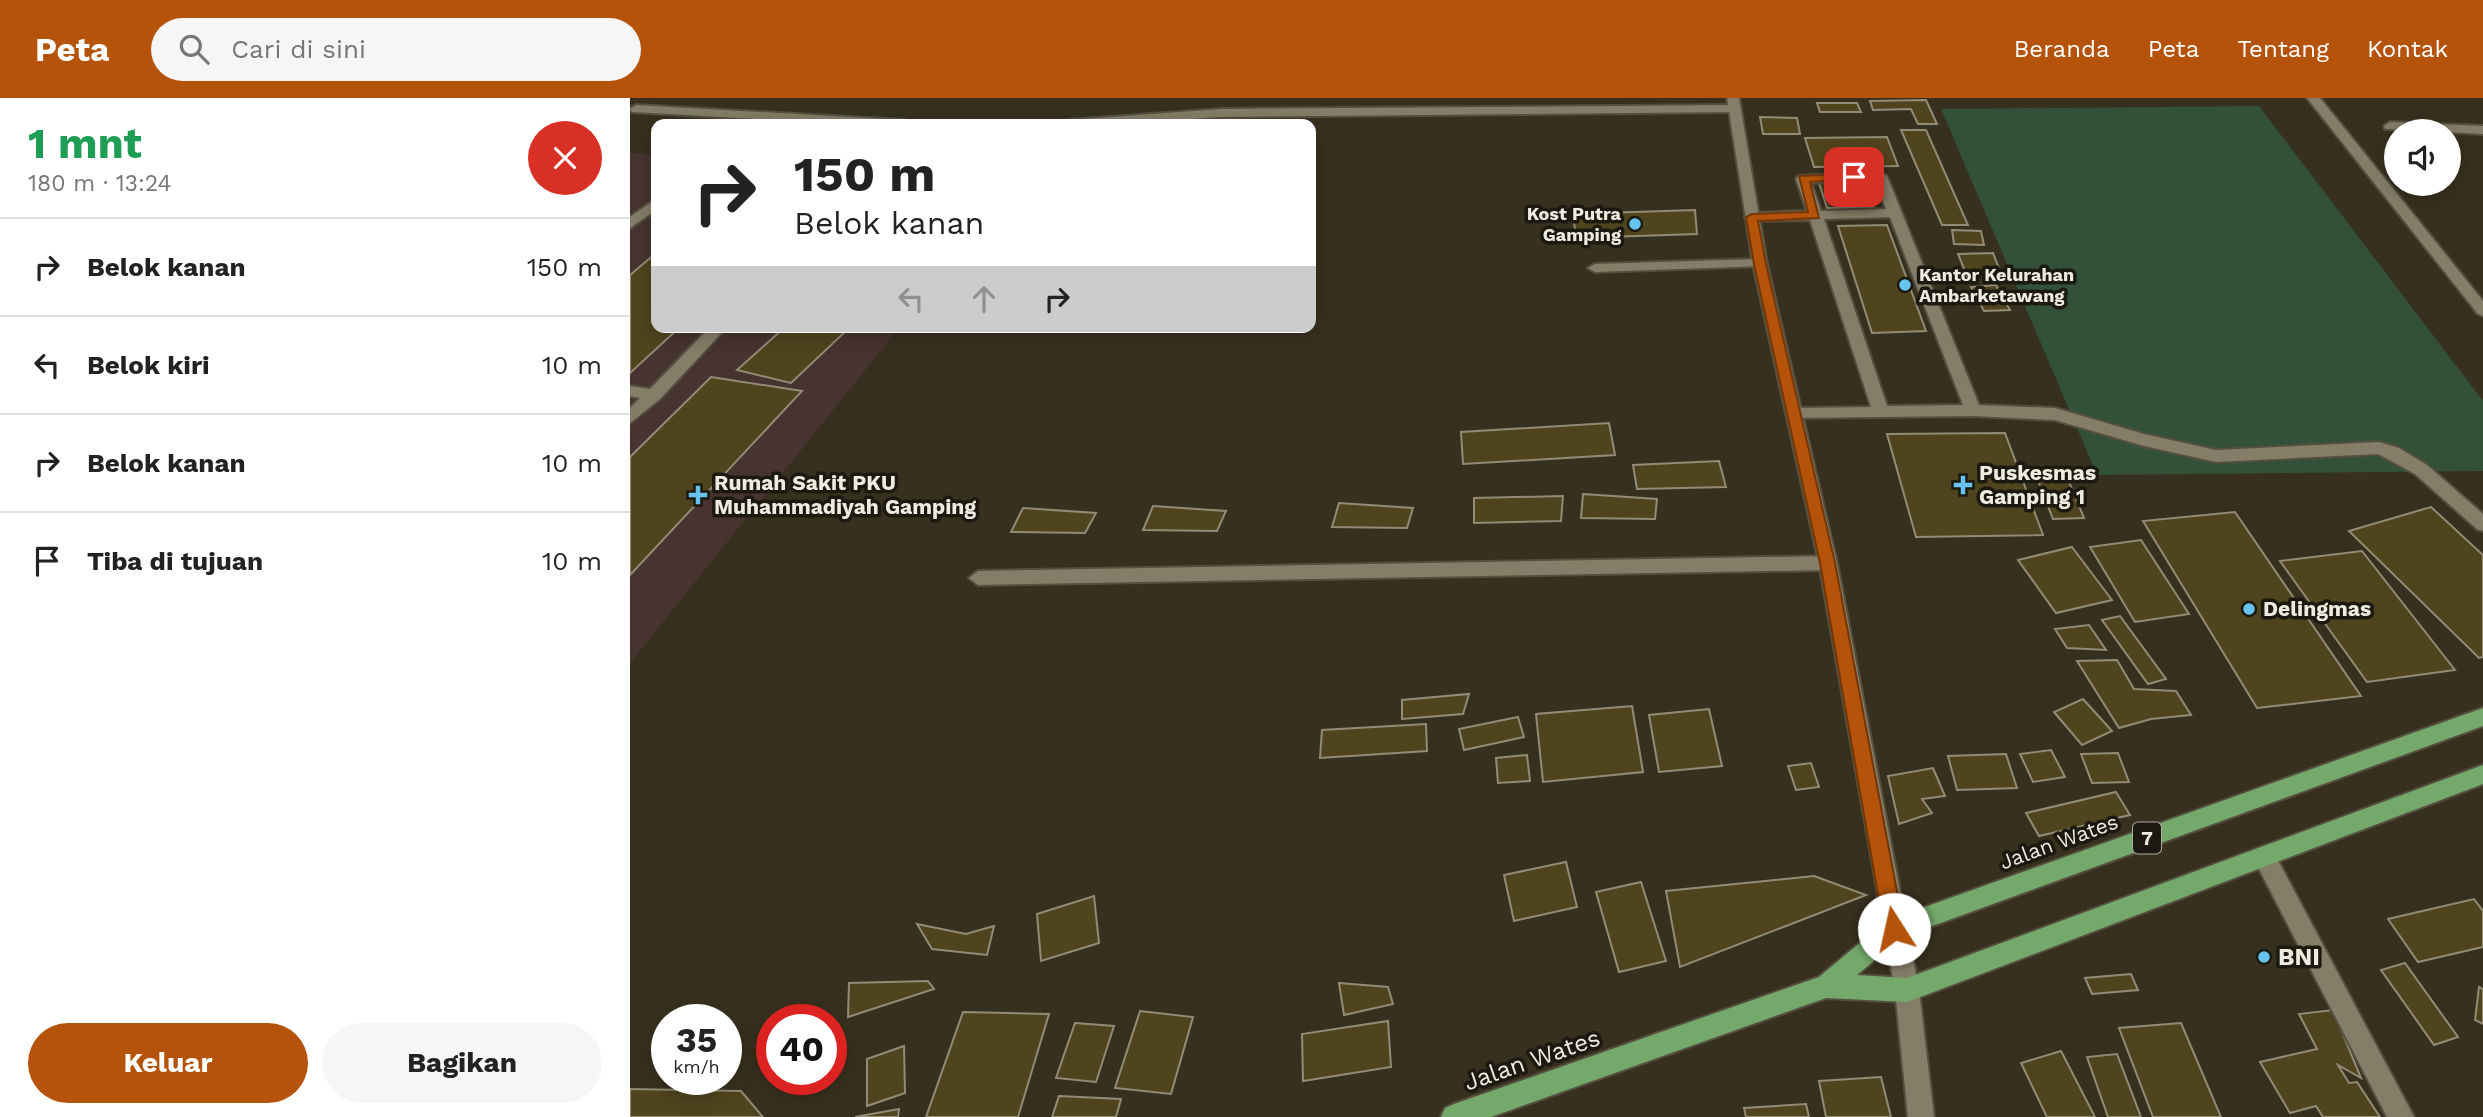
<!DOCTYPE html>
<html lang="id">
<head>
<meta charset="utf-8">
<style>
	:root { --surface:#fff; --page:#f6f6f6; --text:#222; --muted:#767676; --line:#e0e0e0; --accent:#b45309 }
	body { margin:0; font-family:"Work Sans",sans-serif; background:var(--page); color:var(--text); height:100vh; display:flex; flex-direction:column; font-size:26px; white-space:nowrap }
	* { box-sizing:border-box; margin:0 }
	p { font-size:23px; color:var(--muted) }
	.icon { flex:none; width:38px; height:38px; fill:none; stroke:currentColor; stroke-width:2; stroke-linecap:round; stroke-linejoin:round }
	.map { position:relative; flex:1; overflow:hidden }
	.sheet { display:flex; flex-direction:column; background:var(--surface); width:630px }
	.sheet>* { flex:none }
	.banner { position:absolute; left:21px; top:21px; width:665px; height:214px; border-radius:14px; box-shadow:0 4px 18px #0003; background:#fff; color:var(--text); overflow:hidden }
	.buttons { position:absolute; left:1754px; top:21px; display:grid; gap:14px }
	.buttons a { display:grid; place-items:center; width:77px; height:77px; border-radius:50%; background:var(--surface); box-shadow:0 4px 18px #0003; font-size:35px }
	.speed { position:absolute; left:21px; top:906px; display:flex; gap:14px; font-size:35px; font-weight:700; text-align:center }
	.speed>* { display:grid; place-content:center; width:91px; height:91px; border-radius:50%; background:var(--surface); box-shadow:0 4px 18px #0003; line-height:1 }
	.speed small { font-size:18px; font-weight:400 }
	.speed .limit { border:10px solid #d22; background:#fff; color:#111 }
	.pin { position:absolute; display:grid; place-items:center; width:60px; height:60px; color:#fff; margin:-30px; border-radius:14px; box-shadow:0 4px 10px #0006 }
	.me { position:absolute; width:77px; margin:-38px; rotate:350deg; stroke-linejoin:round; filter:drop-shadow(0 0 5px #0008) }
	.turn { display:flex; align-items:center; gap:24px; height:147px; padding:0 28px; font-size:32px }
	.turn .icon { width:91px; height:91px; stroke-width:2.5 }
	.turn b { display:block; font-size:49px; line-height:60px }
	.lanes { display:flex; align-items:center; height:66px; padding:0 28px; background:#0003; justify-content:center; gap:35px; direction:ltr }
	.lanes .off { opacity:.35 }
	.round { display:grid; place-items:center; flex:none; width:74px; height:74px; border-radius:37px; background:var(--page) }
	.headline { display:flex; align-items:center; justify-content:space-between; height:119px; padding:0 28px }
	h1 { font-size:42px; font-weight:700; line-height:52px; color:#1e9e55 }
	.action { display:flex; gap:14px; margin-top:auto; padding:14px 28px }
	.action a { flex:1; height:80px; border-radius:42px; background:var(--accent); color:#fff; font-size:28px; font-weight:700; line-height:80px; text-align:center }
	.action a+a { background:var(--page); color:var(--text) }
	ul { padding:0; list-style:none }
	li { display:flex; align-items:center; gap:21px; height:98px; padding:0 28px; border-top:2px solid var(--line) }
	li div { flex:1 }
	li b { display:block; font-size:26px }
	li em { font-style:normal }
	header { display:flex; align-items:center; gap:42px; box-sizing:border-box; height:98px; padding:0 35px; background:var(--accent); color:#fff }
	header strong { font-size:33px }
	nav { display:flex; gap:38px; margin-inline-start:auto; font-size:24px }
	.search { width:490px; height:63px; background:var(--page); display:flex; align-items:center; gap:18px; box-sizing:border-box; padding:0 24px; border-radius:38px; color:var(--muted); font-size:26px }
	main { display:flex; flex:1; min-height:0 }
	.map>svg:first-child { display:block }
</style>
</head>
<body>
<header>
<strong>Peta</strong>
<div class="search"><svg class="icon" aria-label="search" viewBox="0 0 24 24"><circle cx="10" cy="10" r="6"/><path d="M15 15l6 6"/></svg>Cari di sini</div>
<nav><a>Beranda</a><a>Peta</a><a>Tentang</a><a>Kontak</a></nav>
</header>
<main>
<section class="sheet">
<div class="headline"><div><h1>1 mnt</h1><p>180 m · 13:24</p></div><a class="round" style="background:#d93025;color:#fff"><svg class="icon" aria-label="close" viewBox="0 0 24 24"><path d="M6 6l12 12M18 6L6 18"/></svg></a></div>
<ul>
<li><svg class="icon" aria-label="right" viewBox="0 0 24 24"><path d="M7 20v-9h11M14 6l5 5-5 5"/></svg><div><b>Belok kanan</b></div><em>150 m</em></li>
<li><svg class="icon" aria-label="left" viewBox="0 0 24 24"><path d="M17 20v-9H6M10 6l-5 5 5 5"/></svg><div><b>Belok kiri</b></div><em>10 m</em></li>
<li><svg class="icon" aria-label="right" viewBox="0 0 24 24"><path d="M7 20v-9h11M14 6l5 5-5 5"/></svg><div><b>Belok kanan</b></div><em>10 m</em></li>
<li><svg class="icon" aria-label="arrive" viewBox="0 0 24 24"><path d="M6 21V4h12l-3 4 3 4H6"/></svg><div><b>Tiba di tujuan</b></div><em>10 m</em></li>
</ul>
<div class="action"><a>Keluar</a><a>Bagikan</a></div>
</section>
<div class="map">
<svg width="1853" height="1019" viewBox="0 0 1853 1019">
	<rect width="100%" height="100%" fill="#37301e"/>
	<path fill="#47332f" d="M0,55L26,57V229H270L0,565Z"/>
	<path fill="#325138" d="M1629,8L1853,303V373L1467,377L1311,11Z"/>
	<g fill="#50441e" stroke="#928b76" stroke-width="2">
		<path d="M1296,2L1307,26H1288L1281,11L1243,12L1240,3Z"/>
		<path d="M1187,5H1227L1231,14H1190Z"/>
		<path d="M1130,19L1167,20L1170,36H1133Z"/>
		<path d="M1271,32H1296L1338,127H1312Z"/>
		<path d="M1257,39L1268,68L1184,69L1175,40Z"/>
		<path d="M1233,81L1244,110H1197L1188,82Z"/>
		<path d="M1065,112L1067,136L946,140L943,116Z"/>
		<path d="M1257,127L1296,233L1242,235L1208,128Z"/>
		<path d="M1322,132L1351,133L1354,147L1324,146Z"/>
		<path d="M26,155V229H50L0,275V177Z"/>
		<path d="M1363,155L1372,178H1337L1328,156Z"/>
		<path d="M1366,187L1380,212L1354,213L1341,189Z"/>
		<path d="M155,229L217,232L161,285L107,272Z"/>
		<path d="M81,279L172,293L0,477V359Z"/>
		<path d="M979,325L985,357L833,366L831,334Z"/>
		<path d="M1375,335L1413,437L1286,439L1257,336Z"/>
		<path d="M1089,363L1096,389L1007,391L1003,367Z"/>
		<path d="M1437,379L1454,420L1423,421L1407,380Z"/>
		<path d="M953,396L1027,401L1025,421L951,420Z"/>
		<path d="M933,398L931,423L844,425V400Z"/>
		<path d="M709,405L783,410L777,430L702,429Z"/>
		<path d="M523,408L596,413L587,433L513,432Z"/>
		<path d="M1801,409L1853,457V559L1849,560L1719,433Z"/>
		<path d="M393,410L466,415L455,435L381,434Z"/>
		<path d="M1605,414L1731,598L1627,610L1513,423Z"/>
		<path d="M1511,442L1559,516L1505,524L1460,449Z"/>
		<path d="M1442,449L1482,502L1426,515L1388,462Z"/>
		<path d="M1732,453L1825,572L1737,584L1650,463Z"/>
		<path d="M1490,518L1536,581L1518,586L1472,522Z"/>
		<path d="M1459,527L1476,552L1437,550L1425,531Z"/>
		<path d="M1487,562L1504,591L1546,593L1561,617L1521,621L1489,630L1447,563Z"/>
		<path d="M839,596L833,616L772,621V602Z"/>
		<path d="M1453,601L1482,633L1452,647L1424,614Z"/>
		<path d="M1002,608L1013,674L913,684L906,616Z"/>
		<path d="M1079,611L1092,668L1029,674L1019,617Z"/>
		<path d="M888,619L894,639L834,652L829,631Z"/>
		<path d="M796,626L797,653L690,660L692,632Z"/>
		<path d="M1421,652L1435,679L1403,684L1390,656Z"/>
		<path d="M1488,655L1499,684L1462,685L1451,656Z"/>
		<path d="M1376,656L1387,690L1327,692L1318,658Z"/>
		<path d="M897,657L900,683L868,685L866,660Z"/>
		<path d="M1181,665L1189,689L1166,692L1158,668Z"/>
		<path d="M1303,670L1315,698L1292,701L1302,715L1269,726L1258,678Z"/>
		<path d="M1486,694L1500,717L1409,738L1396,715Z"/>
		<path d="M936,764L947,809L884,823L874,777Z"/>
		<path d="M1184,778L1236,797L1050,869L1036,793Z"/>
		<path d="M1011,784L1036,863L989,874L966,794Z"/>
		<path d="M464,798L469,845L411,863L407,816Z"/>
		<path d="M1844,801L1853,813V849L1788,864L1758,821Z"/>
		<path d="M287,826L336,836L364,828L357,857L302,851Z"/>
		<path d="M1775,865L1828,939L1804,947L1751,872Z"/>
		<path d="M1501,876L1508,892L1462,896L1455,880Z"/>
		<path d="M298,883L304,891L218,919L219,885Z"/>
		<path d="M709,885L758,889L763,906L714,917Z"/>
		<path d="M1849,889L1853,891V926L1845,922Z"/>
		<path d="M1703,912L1731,980L1708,967L1719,985L1727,984L1750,1019H1693L1686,1008L1660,1015L1630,964L1687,951L1669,916Z"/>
		<path d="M510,913L563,919L541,996L485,990Z"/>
		<path d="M333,914L419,916L388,1019H296Z"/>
		<path d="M758,923L761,969L673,983L672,936Z"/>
		<path d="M445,925L484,928L466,984L426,980Z"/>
		<path d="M1551,925L1591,1019H1523L1489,930Z"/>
		<path d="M274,948L275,995L237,1008V961Z"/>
		<path d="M1431,953L1465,1019H1417L1391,965Z"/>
		<path d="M1487,956L1511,1019H1478L1457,959Z"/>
		<path d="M1251,979L1261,1019H1196L1189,983Z"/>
		<path d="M0,991L111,993L133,1019H0Z"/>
		<path d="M429,998L491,1001L486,1019H422Z"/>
		<path d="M1176,1006L1179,1019H1116L1114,1010Z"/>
		<path d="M269,1011L268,1019H225Z"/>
	</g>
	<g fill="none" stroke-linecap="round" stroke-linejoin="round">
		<g stroke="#544f3e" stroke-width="4">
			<g id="service">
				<path d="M1760,24L1853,28V36L1755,31L1754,28Z"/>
				<path d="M1250,74L1257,78L1349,307L1425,310L1514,336L1586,352L1749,344L1769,350L1797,367L1853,416V433L1847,431L1785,376L1748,356L1586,364L1514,348L1425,322L1343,318L1159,320L1157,316L1165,310L1241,309L1180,122L1122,123L1115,119L1122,115L1177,113L1166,81L1168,78ZM1245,82L1256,111L1191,113L1181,85ZM1260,119L1333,307L1257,308L1194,121Z"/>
				<path d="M26,101V112L0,130V119Z"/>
				<path d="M1129,161L1136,165L1134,168L965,174L958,170L965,166Z"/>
				<path d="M80,229H97L30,301L0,325V310L10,300L0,298V288L20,291Z"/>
			</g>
		</g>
		<g stroke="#544f3e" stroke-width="4">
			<g id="minor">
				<path d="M1677,0H1690L1853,203V218L1848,216Z"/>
				<path d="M6,7L274,22L280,26H210L2,14L0,11Z"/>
				<path d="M1105,7L1109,8V14L591,19L488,26H432L438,22L591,11Z"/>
				<path d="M1198,458L1207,465L1198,472L348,487L339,480L348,473Z"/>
				<path d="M1634,748L1642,751L1784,1019H1757L1626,765L1623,758L1626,751Z"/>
			</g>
		</g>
		<g stroke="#544f3e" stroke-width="4">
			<path id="tertiary" d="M1097,0H1109L1137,166L1207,465L1289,892L1304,1019H1278L1265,892L1189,465L1123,166Z"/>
		</g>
		<g stroke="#544f3e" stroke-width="4">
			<path id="trunk" d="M1853,610V628L1272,839L1227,877L1277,880L1853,667V686L1277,904L1196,900L861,1019H811L815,1010L824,1006L1189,879L1256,823L1264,820Z"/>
		</g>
		<use href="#service" fill="#847d68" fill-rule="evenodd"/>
		<use href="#minor" fill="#847d68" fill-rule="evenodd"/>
		<use href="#tertiary" fill="#847d68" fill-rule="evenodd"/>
		<use href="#trunk" fill="#75a96b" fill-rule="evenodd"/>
	</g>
	<path fill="#b45309" stroke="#753606" stroke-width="2" d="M1224,76L1228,77V81L1180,84L1189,120L1128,123L1136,166L1205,465L1274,831L1271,838L1264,840L1257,838L1254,831L1190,465L1124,166L1116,119L1122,116L1178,114L1169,78Z"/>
	<g fill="#66c4ef" stroke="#1b1910" stroke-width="2.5">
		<circle cx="1005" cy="126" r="7"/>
		<circle cx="1275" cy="187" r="7"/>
		<path d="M1329.5 376.5h7v7h7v7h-7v7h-7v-7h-7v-7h7z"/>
		<path d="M64.5 386.5h7v7h7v7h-7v7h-7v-7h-7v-7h7z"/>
		<circle cx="1619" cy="511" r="7"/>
		<circle cx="1634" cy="859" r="7"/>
	</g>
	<g text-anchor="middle" stroke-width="7" stroke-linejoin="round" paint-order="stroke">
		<g font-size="18" font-weight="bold" fill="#efebdf" stroke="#1b1910" text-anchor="end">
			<text x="991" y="122">Kost Putra<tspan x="991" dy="21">Gamping</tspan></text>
			<text x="1289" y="183" text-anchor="start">Kantor Kelurahan<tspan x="1289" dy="21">Ambarketawang</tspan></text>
		</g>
		<rect fill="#1b1910" stroke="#afaca1" stroke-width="2" x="1503" y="724.5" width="28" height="31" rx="5"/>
		<g font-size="19" font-weight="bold" fill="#efebdf">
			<text x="1517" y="747">7</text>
		</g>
		<g font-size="21" font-weight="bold" fill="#efebdf" stroke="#1b1910" text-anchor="start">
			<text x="1349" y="382">Puskesmas<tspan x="1349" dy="24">Gamping 1</tspan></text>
			<text x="84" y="392">Rumah Sakit PKU<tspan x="84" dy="24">Muhammadiyah Gamping</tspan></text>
			<text x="1633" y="518">Delingmas</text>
		</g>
		<g font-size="21" fill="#efebdf" stroke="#1b1910">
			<text transform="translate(1429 744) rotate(-20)" y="7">Jalan Wates</text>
		</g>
		<g font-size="24" font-weight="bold" fill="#efebdf" stroke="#1b1910" text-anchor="start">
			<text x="1648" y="867">BNI</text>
		</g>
		<g font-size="24" fill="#efebdf" stroke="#1b1910">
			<text transform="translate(902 962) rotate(-19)" y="8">Jalan Wates</text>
		</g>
	</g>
</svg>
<div class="buttons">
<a><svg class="icon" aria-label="sound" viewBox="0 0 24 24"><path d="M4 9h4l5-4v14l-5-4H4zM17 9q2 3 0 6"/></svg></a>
</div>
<div class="speed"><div>35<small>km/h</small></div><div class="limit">40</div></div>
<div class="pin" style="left:1224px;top:79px;background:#d93025"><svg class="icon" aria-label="arrive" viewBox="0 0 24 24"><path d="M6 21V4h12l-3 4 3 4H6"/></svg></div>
<svg class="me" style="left:1264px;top:831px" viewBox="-20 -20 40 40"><circle r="19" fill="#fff"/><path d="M0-13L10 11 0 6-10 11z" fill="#b45309"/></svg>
<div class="banner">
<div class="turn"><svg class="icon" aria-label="right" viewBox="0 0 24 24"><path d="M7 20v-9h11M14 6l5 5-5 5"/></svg><div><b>150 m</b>Belok kanan</div></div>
<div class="lanes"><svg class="icon off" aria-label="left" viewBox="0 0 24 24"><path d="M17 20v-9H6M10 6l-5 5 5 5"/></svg><svg class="icon off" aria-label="ahead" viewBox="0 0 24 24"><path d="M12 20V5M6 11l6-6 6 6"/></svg><svg class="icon" aria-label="right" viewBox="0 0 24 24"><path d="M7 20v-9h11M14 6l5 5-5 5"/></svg></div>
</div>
</div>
</main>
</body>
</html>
